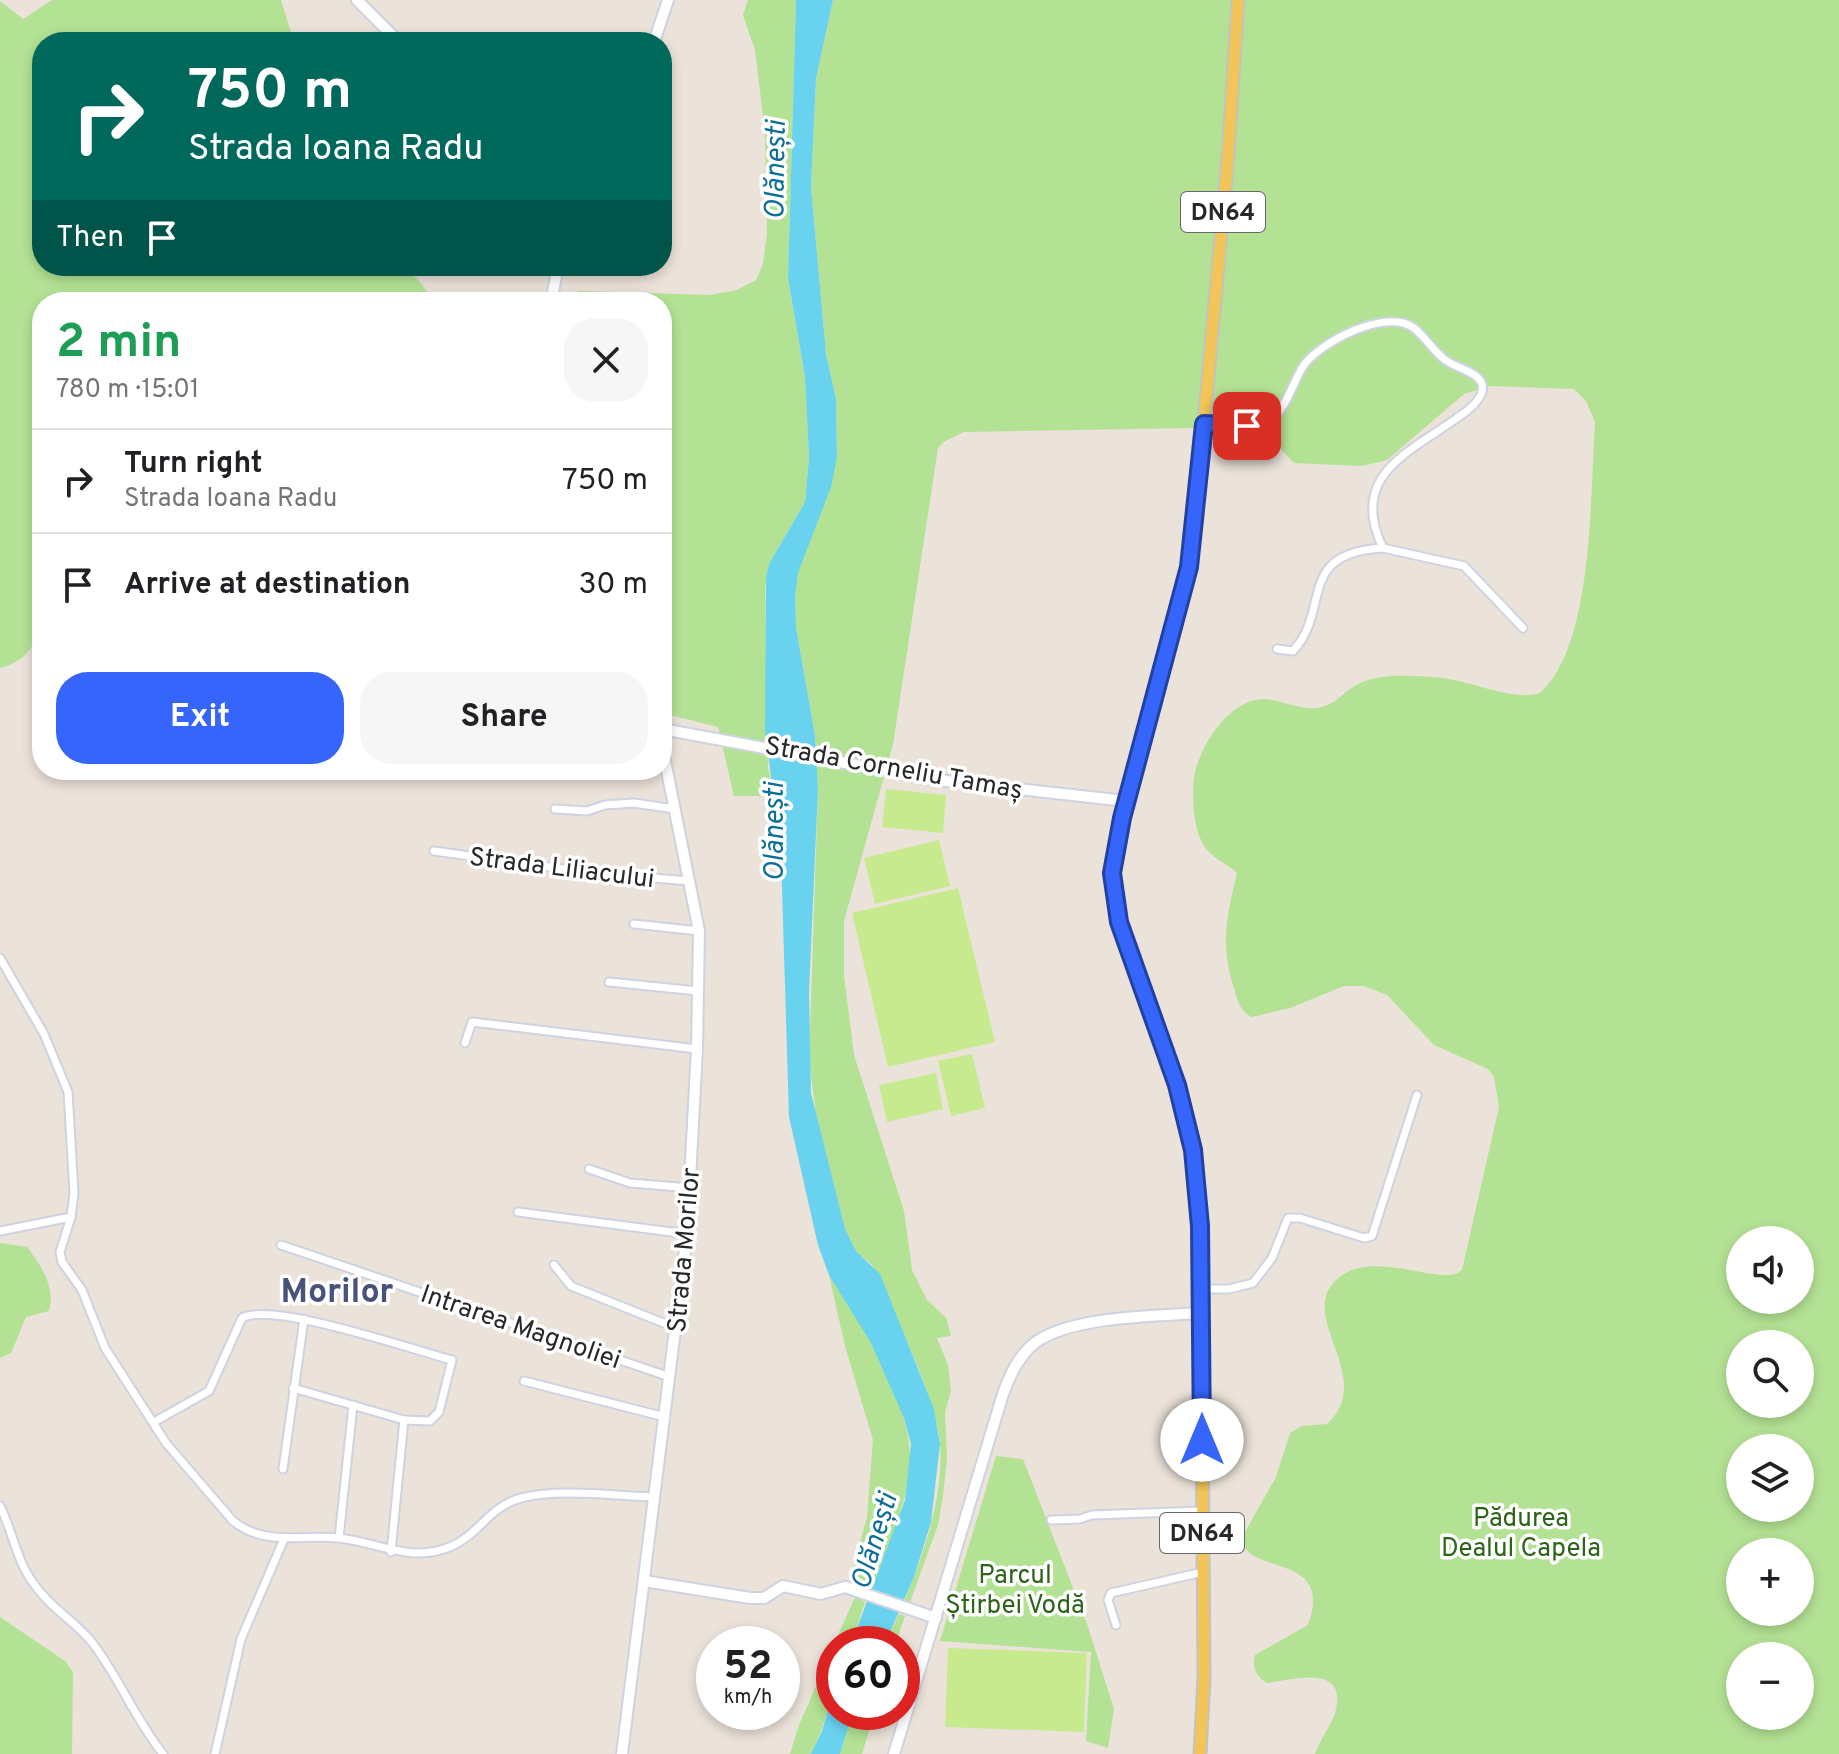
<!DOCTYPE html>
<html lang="en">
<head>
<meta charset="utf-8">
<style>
	:root { --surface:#fff; --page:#f6f6f6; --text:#202124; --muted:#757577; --line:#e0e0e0; --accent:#3565fb }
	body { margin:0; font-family:Overpass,sans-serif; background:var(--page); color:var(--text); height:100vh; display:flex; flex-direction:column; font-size:30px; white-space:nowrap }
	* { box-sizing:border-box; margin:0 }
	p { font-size:26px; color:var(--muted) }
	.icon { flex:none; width:44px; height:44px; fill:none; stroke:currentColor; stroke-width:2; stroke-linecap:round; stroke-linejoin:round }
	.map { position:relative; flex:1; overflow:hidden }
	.sheet { position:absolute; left:32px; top:292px; width:640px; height:488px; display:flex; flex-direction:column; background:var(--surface); border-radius:32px; box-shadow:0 4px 12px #0003 }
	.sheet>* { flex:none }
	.top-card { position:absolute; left:32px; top:32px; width:640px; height:244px; border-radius:32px; box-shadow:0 4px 12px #0003; background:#00695c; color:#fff; overflow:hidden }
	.tools { position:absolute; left:1726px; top:1226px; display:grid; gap:16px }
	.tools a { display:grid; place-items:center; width:88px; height:88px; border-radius:50%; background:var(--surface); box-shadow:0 4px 12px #0003; font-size:40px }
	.speed { position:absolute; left:696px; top:1626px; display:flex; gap:16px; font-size:40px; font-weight:700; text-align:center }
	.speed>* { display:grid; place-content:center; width:104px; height:104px; border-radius:50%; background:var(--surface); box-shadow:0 4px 12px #0003; line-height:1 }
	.speed small { font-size:20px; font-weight:400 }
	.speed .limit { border:12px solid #d22; background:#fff; color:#111 }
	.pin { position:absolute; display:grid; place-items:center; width:68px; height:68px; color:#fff; margin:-34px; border-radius:16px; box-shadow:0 4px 12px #0006 }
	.me { position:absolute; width:88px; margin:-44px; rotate:0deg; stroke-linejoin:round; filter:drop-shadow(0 0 6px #0008) }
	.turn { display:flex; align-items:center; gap:28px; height:168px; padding:0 24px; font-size:36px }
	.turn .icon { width:104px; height:104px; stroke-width:2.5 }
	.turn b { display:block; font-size:56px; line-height:68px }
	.then { display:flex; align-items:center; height:76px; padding:0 24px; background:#0003; gap:16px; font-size:30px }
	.round { display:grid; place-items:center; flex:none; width:84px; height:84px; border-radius:32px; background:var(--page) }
	.summary { display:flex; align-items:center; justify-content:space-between; height:136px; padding:0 24px }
	h1 { font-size:48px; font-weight:700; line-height:60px; color:#1e9e55 }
	.action { display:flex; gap:16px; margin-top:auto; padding:16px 24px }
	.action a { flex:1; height:92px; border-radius:32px; background:var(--accent); color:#fff; font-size:32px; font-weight:700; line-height:92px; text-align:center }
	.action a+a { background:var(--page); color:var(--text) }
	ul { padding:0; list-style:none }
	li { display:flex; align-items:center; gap:24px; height:104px; padding:0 24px; border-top:2px solid var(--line) }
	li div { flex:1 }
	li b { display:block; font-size:30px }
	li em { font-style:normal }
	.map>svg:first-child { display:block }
</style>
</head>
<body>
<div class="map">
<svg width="1839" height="1754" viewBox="0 0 1839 1754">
	<rect width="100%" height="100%" fill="#ebe2d9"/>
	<g fill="#b3e294" fill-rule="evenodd">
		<path d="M52,0H281L294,42H42V266H372L380,274C415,271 415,273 434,302H42V630C30,650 24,662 0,668V1L23,19Z"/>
		<path d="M748,0H796L788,278L805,377L809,458L805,502L769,564L765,589L768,768L775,796H734L718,727L662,713V302H565L579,291L711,295L737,290L756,280L763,264L767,233L765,133L755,50L743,15Z"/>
		<path d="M833,0H1839V1754H1315C1320,1740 1330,1727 1335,1713C1349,1663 1294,1679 1267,1683C1256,1676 1252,1668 1255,1655L1308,1625C1333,1556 1258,1574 1243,1545L1245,1532L1276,1477L1290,1433L1302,1426L1327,1424C1375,1381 1304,1323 1331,1286C1364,1241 1443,1290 1462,1270L1499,1107L1494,1077L1488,1069L1434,1045L1387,995L1364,986H1344L1290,1008L1252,1017C1239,1011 1237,998 1233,985C1220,941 1227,917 1237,873C1228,864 1216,860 1208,851C1194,835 1193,807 1193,787C1194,753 1227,699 1264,699C1282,700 1300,710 1318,708C1334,705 1341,695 1353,687C1377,671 1416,676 1443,678C1465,680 1527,705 1542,691C1594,642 1590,492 1595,422L1586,401L1574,389L1490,386L1464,394L1387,460L1362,466L1294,463L1268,435L1195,428L964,432L945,441L938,448L893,744L844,921V976L854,1055L904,1211L912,1270L927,1300L946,1318L951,1336L937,1338L948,1365L951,1391L945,1413L947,1457L943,1496L938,1525L910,1602L905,1600C924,1552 944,1496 940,1444C937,1396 892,1312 872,1265L856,1251L845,1229L818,1129L809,1060L818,789L815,736L796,627L795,597L798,573L837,458L836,399L826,354L811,187L816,79ZM1740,1240H1800V1300H1740ZM1740,1344H1800V1404H1740ZM1740,1448H1800V1508H1740ZM1740,1552H1800V1612H1740ZM1740,1656H1800V1716H1740Z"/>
		<path d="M0,1243L27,1247C41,1265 56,1288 49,1311L26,1317L11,1353L0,1358Z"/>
		<path d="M829,1275C862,1321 914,1407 910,1465C907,1507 886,1548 872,1588L850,1580L867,1517L873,1440L845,1346Z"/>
		<path d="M996,1456L1023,1459L1087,1624L1114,1709L1108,1748L1086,1741L1091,1652L940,1641Z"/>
		<path d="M855,1597L865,1602L851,1644H834Z"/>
		<path d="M899,1614L905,1616L895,1644H885Z"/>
		<path d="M0,1617L65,1661L73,1672L72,1754H0Z"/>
		<path d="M834,1645C834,1685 829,1718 811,1754H790L799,1725Z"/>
		<path d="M853,1712H875L862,1754H840Z"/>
	</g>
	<g fill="#c8ea8f">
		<path d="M886,789L946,795L943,833L882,827Z"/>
		<path d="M939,840L950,886L875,904L864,858Z"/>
		<path d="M958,888L995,1042L888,1067L852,913Z"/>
		<path d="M972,1054L985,1108L951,1116L938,1061Z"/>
		<path d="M936,1073L943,1109L887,1122L879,1085Z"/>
		<path d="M948,1648L1087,1653L1084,1732L945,1727Z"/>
	</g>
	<g fill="#69d3ef">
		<path d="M796,0H833L816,79L811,187L826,354L836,399L837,458L831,487L798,573L795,597L796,627L815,736L818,789L809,991L811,1093L845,1229L856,1251L880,1274L934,1409L940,1444L931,1522L914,1577L885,1644H851L905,1500L911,1444L904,1418L871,1343L829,1275L818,1245L789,1117L781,856L765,730L766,577L769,564L805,502L809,458L805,377L788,278Z"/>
		<path d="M834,1688V1712H853L840,1754H811L822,1731Z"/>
	</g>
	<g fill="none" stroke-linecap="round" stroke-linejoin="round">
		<path stroke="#69d3ef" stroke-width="3" d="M619,770L656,772"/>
		<g stroke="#ced3e1" stroke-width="11">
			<g id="street">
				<path d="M1204,424C1223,425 1253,432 1270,420C1286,409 1292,385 1302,368C1317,343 1387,307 1414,328C1425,337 1433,350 1444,359C1455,369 1487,372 1482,392C1479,402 1466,412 1457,418C1408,453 1348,476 1383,548L1464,566L1523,628"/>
				<path d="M1277,649L1293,651C1332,609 1295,553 1383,548"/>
				<path d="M555,809L587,811L605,805L634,803L675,809"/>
				<path d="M434,851L593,873L690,881"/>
				<path d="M634,924L699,931"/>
				<path d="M0,958L44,1034L68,1092L74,1193L71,1217L60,1252L62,1262L82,1290L105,1348L166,1443L233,1521C266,1547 300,1534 339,1538C378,1542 412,1564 452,1546C479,1534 490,1506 521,1498C559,1488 615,1496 655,1497"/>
				<path d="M609,982L698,991"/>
				<path d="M465,1043L472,1022L697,1049"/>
				<path d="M589,1169L630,1183L690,1188"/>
				<path d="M518,1212L687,1234"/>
				<path d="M0,1231L71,1217"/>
				<path d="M281,1245L670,1377"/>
				<path d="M554,1265L571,1286L676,1328"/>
				<path d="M1201,1289H1229L1253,1283L1272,1258L1288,1218H1300L1364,1238L1372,1236L1417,1095"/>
				<path d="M524,1381L665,1417"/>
				<path d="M154,1422L209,1391L242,1318C271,1301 414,1350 452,1360L439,1412L430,1421L404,1420L293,1388"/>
				<path d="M283,1469L304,1319"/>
				<path d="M0,1506C13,1532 16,1560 34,1584C51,1609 77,1622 94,1645C120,1680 136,1720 163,1754"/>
				<path d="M1051,1520L1080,1519L1092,1515L1202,1511"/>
				<path d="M339,1538L353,1405"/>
				<path d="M391,1552L404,1420"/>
				<path d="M1116,1625L1108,1600L1111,1593L1203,1572"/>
				<path d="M215,1754L241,1639L284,1539"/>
			</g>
		</g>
		<g stroke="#ced3e1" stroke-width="14">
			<g id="secondary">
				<path d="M357,0L399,42"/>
				<path d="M654,42L668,0"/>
				<path d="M551,302L558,266"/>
				<path d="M662,729L937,780L1126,801"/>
				<path d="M644,1581L750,1598H764L783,1586L821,1594L845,1587L936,1618"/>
				<path d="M622,1754L687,1234L697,1049L699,931L662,746"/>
				<path d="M894,1754L1003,1394C1010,1374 1019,1355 1036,1342C1073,1316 1156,1316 1201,1313"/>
			</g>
		</g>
		<g stroke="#c3c3c3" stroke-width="15">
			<path id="primary" d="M1200,1754L1204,1678L1201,1259L1196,1172L1177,1085L1119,922L1112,873L1122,818L1183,598L1193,544L1228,157L1238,0"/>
		</g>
		<use href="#street" stroke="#fff" stroke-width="7"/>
		<use href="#secondary" stroke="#fff" stroke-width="10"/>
		<use href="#primary" stroke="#f1c557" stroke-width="11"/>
	</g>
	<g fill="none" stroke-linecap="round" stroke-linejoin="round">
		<g stroke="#2242a3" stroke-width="20">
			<path id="route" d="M1202,1440L1200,1226L1193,1150L1177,1085L1119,922L1112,873L1122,818L1189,567L1204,424L1247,426"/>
		</g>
		<use href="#route" stroke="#3565fb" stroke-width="14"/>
	</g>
	<g text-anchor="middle" stroke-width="7" stroke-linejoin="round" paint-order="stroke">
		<g fill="#fff" stroke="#686868" stroke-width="2">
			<rect x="1181" y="192" width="84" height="40" rx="6"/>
			<rect x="1160" y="1513" width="84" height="40" rx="6"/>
		</g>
		<g font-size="24" font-weight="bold" fill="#282828">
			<text x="1223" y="220">DN64</text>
			<text x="1202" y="1541">DN64</text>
		</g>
		<g font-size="26" fill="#282828" stroke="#fff">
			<text transform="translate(894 767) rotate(10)" y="9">Strada Corneliu Tamaș</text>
			<text transform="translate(562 867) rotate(7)" y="9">Strada Liliacului</text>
			<text transform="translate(683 1250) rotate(-85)" y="9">Strada Morilor</text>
			<text transform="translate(521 1326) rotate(19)" y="9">Intrarea Magnoliei</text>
		</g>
		<g font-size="26" fill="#2c6418" stroke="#fff">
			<text x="1521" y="1526">Pădurea<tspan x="1521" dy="30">Dealul Capela</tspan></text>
			<text x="1015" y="1583">Parcul<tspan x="1015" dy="30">Știrbei Vodă</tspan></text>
		</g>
		<g font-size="28" font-style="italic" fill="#0c6f97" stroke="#fff">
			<text transform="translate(774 170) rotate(-89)" y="10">Olănești</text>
			<text transform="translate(773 832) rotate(-90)" y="10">Olănești</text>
			<text transform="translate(873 1541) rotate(-73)" y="10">Olănești</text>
		</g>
		<g font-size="34" font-weight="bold" fill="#485378" stroke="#fff">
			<text x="337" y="1302">Morilor</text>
		</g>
	</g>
</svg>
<div class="tools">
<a><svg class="icon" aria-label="sound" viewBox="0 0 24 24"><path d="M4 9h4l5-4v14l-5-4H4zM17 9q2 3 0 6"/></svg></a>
<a><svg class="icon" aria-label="search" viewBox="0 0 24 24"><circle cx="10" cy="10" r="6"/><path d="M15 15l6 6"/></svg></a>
<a><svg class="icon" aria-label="layers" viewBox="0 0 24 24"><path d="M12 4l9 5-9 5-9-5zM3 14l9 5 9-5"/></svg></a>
<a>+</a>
<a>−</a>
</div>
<div class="speed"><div>52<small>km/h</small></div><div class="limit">60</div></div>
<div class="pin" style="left:1247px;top:426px;background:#d93025"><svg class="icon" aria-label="arrive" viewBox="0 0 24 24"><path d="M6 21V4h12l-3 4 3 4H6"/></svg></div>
<svg class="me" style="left:1202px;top:1440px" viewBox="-20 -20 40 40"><circle r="19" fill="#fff"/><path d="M0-13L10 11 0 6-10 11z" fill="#3565fb"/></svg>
<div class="top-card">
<div class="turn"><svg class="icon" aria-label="right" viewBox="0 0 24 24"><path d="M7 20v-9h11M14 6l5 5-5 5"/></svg><div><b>750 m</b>Strada Ioana Radu</div></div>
<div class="then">Then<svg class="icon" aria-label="arrive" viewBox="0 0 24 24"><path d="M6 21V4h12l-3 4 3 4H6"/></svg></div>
</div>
<section class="sheet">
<div class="summary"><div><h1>2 min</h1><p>780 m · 15:01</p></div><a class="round"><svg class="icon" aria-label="close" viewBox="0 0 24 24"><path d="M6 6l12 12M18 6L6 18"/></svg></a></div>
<ul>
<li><svg class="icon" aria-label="right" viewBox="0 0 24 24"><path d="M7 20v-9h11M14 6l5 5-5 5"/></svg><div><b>Turn right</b><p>Strada Ioana Radu</p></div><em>750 m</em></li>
<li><svg class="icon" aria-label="arrive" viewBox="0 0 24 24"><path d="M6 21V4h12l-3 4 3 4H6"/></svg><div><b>Arrive at destination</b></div><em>30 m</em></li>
</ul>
<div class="action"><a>Exit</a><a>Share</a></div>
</section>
</div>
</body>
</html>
